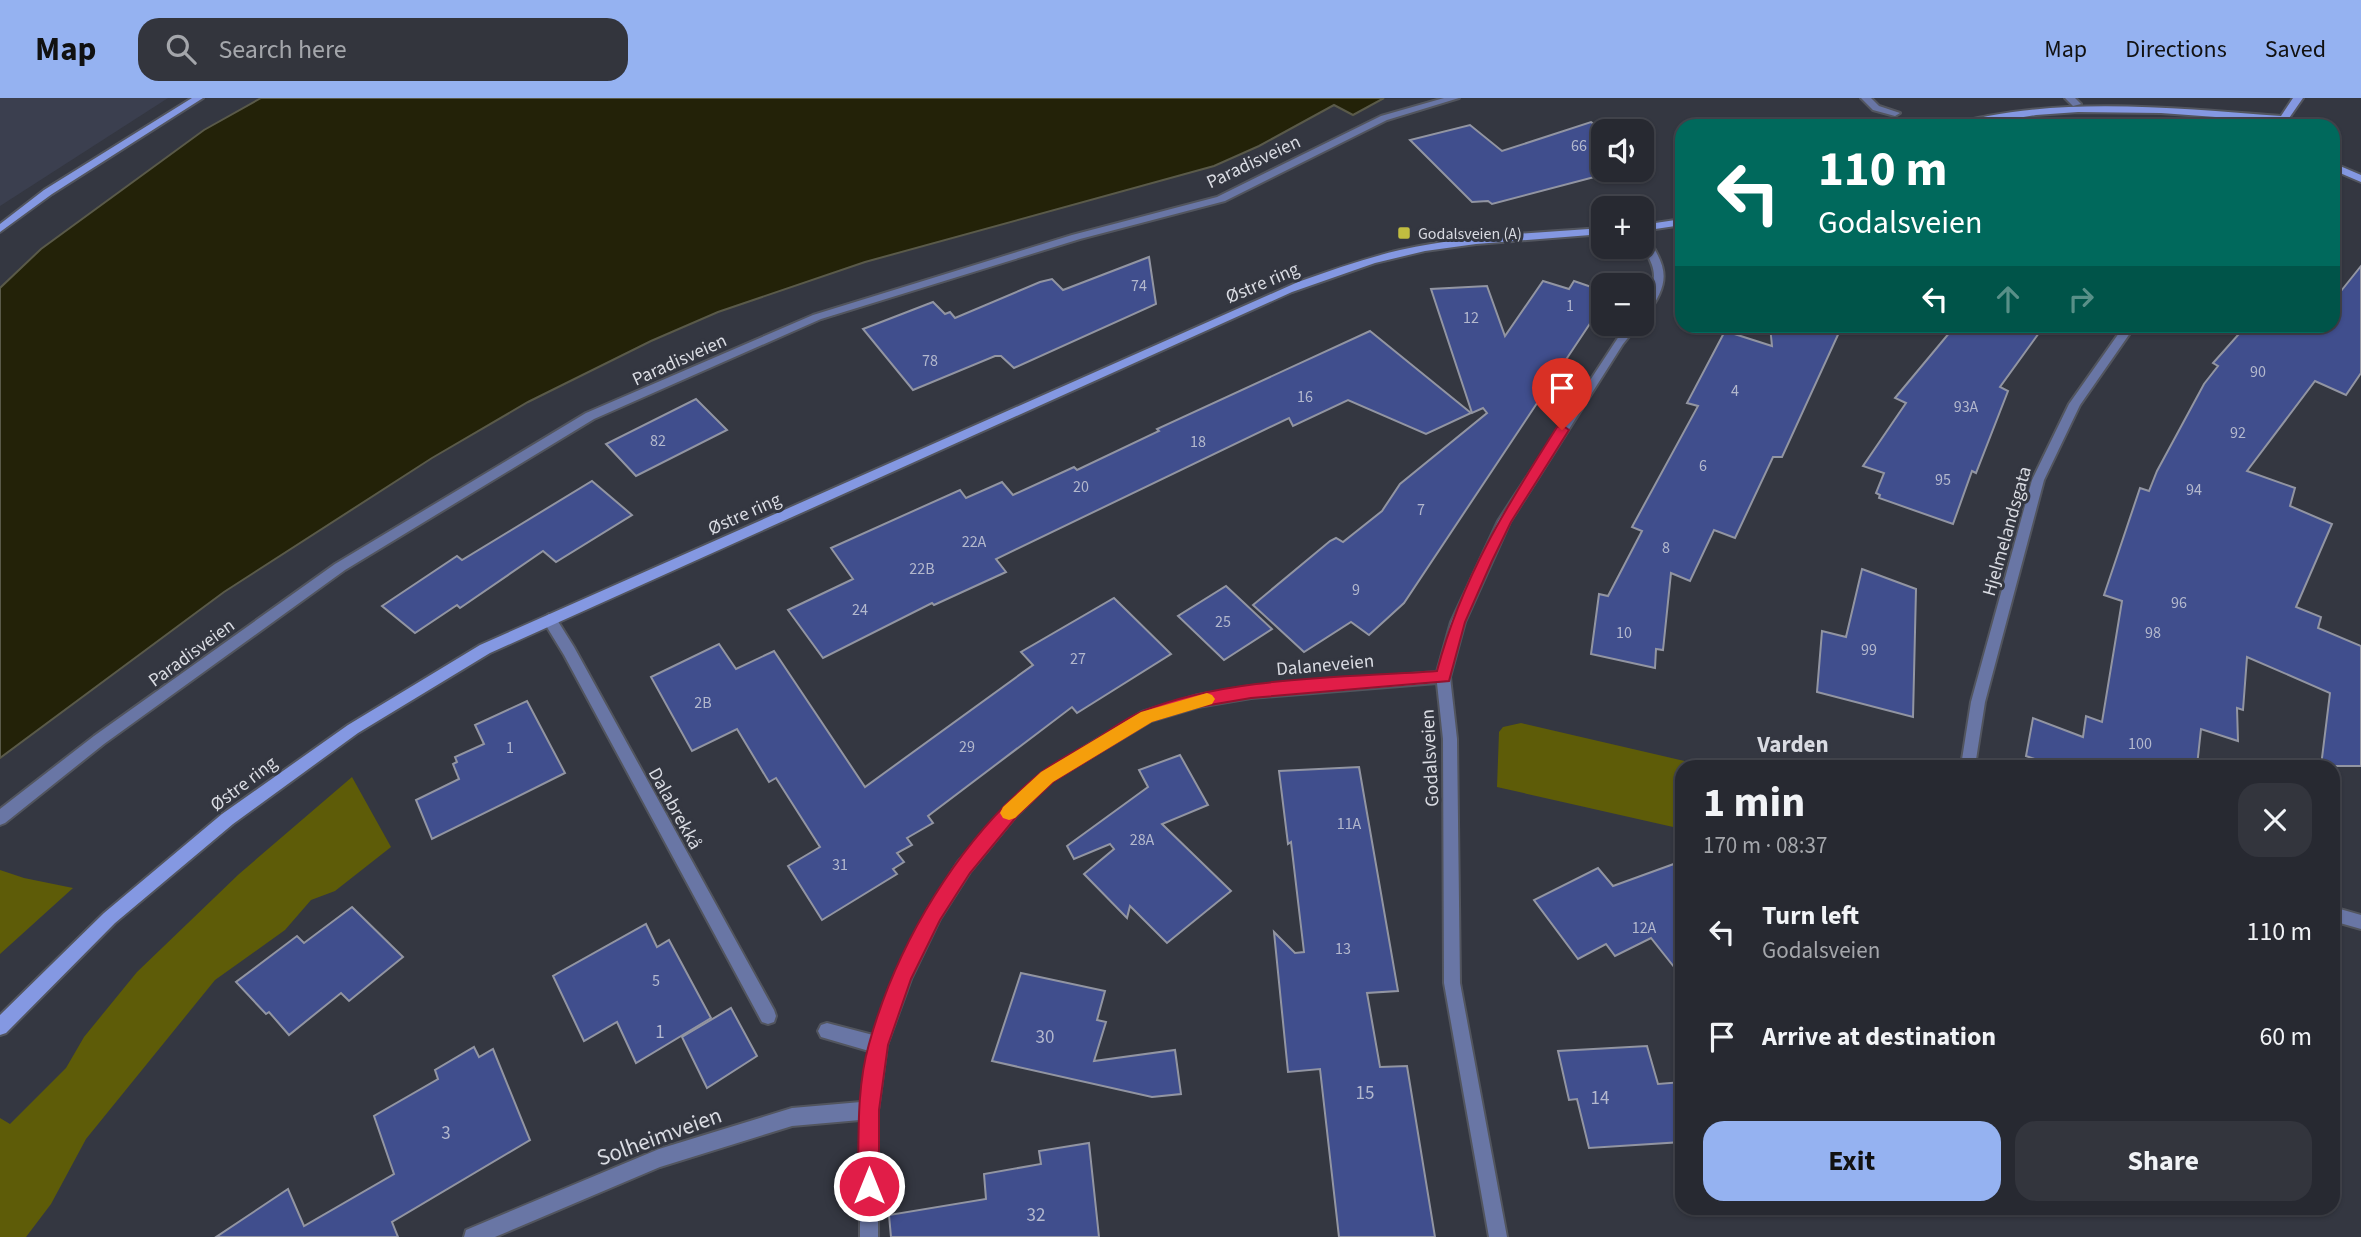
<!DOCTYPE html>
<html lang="en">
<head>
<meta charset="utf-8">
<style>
	:root { --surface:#272931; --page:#33353d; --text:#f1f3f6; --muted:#a4a6ab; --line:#43454d; --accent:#95b2f1 }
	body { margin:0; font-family:"Source Sans 3",sans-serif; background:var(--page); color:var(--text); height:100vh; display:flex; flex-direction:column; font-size:26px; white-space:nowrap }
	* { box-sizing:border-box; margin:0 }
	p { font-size:23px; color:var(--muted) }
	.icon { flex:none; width:38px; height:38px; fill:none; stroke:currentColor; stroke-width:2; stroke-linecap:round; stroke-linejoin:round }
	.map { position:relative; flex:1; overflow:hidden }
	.side { position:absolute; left:1675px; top:662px; width:665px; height:455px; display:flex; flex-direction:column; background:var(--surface); border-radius:21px; box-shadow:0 2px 5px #0004,0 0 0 2px var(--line) }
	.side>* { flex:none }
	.banner { position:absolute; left:1675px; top:21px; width:665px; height:214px; border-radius:21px; box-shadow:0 2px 5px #0004,0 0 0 2px var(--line); background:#00695c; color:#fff; overflow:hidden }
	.tools { position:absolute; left:1591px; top:21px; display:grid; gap:14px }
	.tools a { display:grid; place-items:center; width:63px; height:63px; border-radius:14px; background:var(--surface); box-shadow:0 2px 5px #0004,0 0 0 2px var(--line); font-size:35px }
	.pin { position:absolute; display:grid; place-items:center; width:60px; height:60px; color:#fff; margin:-72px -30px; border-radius:50% 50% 50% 0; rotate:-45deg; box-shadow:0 0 7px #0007 }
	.pin .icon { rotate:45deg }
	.me { position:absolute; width:77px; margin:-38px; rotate:0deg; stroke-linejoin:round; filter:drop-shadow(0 0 5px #0008) }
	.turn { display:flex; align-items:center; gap:24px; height:147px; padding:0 28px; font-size:32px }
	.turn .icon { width:91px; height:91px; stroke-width:2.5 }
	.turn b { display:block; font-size:49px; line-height:60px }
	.lanes { display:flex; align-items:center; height:66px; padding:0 28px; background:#0003; justify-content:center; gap:35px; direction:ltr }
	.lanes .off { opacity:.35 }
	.round { display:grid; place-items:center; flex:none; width:74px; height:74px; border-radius:21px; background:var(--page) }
	.overview { display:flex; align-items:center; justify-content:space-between; height:119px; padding:0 28px }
	h1 { font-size:42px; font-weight:700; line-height:52px }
	.button { display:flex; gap:14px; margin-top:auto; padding:14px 28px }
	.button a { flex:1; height:80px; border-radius:21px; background:var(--accent); color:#111; font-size:28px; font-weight:700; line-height:80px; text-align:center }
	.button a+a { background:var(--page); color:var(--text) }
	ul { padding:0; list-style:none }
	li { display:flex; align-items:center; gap:21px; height:105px; padding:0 28px }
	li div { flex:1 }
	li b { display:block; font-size:26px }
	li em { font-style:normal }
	header { display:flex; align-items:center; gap:42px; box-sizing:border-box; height:98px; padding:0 35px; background:var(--accent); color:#111 }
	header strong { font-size:33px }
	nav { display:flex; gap:38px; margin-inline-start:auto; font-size:24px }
	.search { width:490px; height:63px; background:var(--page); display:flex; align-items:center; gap:18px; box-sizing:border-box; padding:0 24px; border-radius:21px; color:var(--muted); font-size:26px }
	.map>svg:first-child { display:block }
</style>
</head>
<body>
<header>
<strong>Map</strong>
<div class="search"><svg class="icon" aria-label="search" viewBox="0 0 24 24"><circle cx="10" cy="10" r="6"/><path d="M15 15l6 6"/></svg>Search here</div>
<nav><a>Map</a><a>Directions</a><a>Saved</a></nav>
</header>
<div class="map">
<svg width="2361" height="1139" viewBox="0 0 2361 1139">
	<rect width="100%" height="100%" fill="#343741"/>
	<path fill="#3b3f4f" d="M0,0H168L0,108Z"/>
	<g fill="#5e5c08">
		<path d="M1521,625L1706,668H1682V731L1497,689L1499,634L1503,629Z"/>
		<path d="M352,679L391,749L335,793L311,802L285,832L215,882L86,1041L51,1106L26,1139H0V1020L10,1026L66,970L84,939L137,874L239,776Z"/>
		<path d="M0,772L24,780L73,790L0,856Z"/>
	</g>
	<path fill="#232208" stroke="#5a5a49" stroke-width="2" d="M261,0H1384L1353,17L1334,7L1259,48L1214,68L865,164L718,214L651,243L528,304L432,360L224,494L0,660V190L41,151L204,32Z"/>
	<g fill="#404e8d" stroke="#9295a2" stroke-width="2">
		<path d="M1591,24L1603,33V72H1621L1492,106L1488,103L1472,104L1410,42L1470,27L1502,53Z"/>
		<path d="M1149,159L1156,206L1014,270L1001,258H995L913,292L863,231L933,204L945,216L950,214L955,220L1040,184L1052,181L1063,192Z"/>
		<path d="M2361,168V275L2346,297L2315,283L2247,373L2295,390L2290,408L2332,426L2296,509L2321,519L2318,530L2361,548V668H2321L2330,595L2247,559L2243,612L2237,610L2238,643L2201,631L2197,668H2055L2026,658L2033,620L2083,639L2086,618L2102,624L2122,503L2104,497L2140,390L2149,393L2157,373L2204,286L2218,268L2213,265L2246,228H2333V203Z"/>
		<path d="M1543,183L1569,191L1574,183L1603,193V206L1404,505L1369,537L1351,524L1304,554L1253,507L1330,443L1336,440L1343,444L1382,413L1400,386L1487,315L1483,310L1472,315L1431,191L1487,188L1505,238Z"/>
		<path d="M1770,228H1842L1782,359H1773L1735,440L1714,432L1690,483L1671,475L1663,552L1656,551L1655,570L1591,556L1599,496L1608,498L1642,433L1632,429L1698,308L1687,305L1725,233L1772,248Z"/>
		<path d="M1955,228H2044L2000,289L2008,293L1976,375L1972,373L1953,426L1879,400L1880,397L1876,395L1884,375L1863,368L1906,305L1895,300Z"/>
		<path d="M1370,233L1471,315L1426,336L1348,302L1293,328L1289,320L996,461L1006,474L934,507L932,505L823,560L788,512L853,481L831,450L960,392L966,400L1002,384L1013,397L1074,369L1077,372L1159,333L1157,331Z"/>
		<path d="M696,301L727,332L636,378L606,346Z"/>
		<path d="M592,383L632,417L556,464L543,453L460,510L457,507L415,535L382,508L457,458L462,462Z"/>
		<path d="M1862,471L1916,491L1913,619L1817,594L1822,533L1846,539Z"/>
		<path d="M1226,488L1272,531L1224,562L1178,518Z"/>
		<path d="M1114,500L1171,556L1077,615L1072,609L928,718L933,725L907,740L912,747L897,755L904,764L893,771L897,776L822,822L788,768L820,749L776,680L769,684L737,631L692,653L651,579L719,546L736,571L774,553L865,689L1033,567L1021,554Z"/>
		<path d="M527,603L565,675L432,741L416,702L459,681L453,666L457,664L455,659L484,646L475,627Z"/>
		<path d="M1180,657L1208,707L1162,726L1231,793L1167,845L1130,808L1127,820L1084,776L1114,751L1110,746L1074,761L1067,748L1148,689L1139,672Z"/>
		<path d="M1359,669L1398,893L1367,895L1380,969L1407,968L1435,1139H1339L1320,971L1288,974L1274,834L1295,855L1304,854L1291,744L1288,746L1279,673Z"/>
		<path d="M1682,763V879L1651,840L1615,858L1606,846L1578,861L1534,802L1598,770L1613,788Z"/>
		<path d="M352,809L403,859L349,903L341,895L289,937L269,914L266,916L236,884L297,838L304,845Z"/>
		<path d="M646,826L657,849L669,842L711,920L636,965L617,924L584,943L553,878Z"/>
		<path d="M1021,875L1105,893L1097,922L1106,924L1094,963L1175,952L1181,996L1152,999L992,963Z"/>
		<path d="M731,910L757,958L707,990L682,939Z"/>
		<path d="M1647,948L1658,986L1682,984V1044L1589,1050L1577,1001L1569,1002L1558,953Z"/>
		<path d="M474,949L479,959L493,951L530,1042L392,1124L398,1139H216L288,1091L304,1128L394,1076L374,1018L438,981L435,972Z"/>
		<path d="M1089,1045L1099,1139H891L889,1117L986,1101L984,1076L1041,1066L1039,1053Z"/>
	</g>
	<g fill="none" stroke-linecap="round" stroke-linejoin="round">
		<g stroke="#52555e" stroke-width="4">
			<g id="street">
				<path d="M1444,0H1459L1387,22L1225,103L1080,141L821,221L594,321L345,472L104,646L5,725L0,727V711L94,638L335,466L586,315L813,217L1072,137L1217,99L1381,18Z"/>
				<path d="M1861,0H1871L1879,8L1900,15L1895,18L1873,12Z"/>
				<path d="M2065,0H2075L2081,6L2073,8Z"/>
				<path d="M1642,137L1646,138C1669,171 1670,185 1646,218L1642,219C1641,205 1654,194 1654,178C1654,162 1641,152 1642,137Z"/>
				<path d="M1627,226H1639L1623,246L1510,424L1465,524L1450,579L1457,641L1460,885L1507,1139H1489L1444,885L1443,641L1437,585L1251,600L1198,609L1151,623L1052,683L1016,718L970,774L940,821L911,881L887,947L878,1012V1139H860V1022L792,1028L660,1069L495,1139H464L466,1132L659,1051L792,1010L861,1004L869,953L821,939L818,933L821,927L827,925L873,937L895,879L928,811L958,764L1006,708L1042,675L1142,614L1198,597L1251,588L1437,574L1451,524L1498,423Z"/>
				<path d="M2124,228H2135L2080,307L2044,382L1985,604L1975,668H1961L1971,604L2032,382L2069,306Z"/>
				<path d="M549,516L554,517L574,549L774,912L776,918L774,924L768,926L762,924L564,557L542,521Z"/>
				<path d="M2333,809L2361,817V831L2333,823Z"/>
			</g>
		</g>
		<g stroke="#52555e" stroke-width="4">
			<g id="secondary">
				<path d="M192,0H203L52,96L0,134V126L44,92Z"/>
				<path d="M2293,0H2303L2287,23L2284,24L2161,15L2078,14L2036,17L1970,28H1952C1962,22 1976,21 1988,18C2083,0 2185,11 2281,18Z"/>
				<path d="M2333,65L2361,77V84L2333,72Z"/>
				<path d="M1682,121V127L1642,133V127Z"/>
				<path d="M1603,130V136L1476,146L1425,153L1375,165L1292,194L490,555L358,635L233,726L115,825L6,935L0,937V917L104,815L222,716L348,627L480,547L1298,184C1332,172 1366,160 1400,152C1467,137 1535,135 1603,130Z"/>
			</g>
		</g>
		<use href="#street" fill="#6976a5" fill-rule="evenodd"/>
		<use href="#secondary" fill="#8498e2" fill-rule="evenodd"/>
	</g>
	<path fill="#e11d48" stroke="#92132f" stroke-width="2" d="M1562,327L1569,332L1511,424L1492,463L1465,524L1449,583L1251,600L1198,609L1152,623L1053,684L1017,718L970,775L940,822L911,881L888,947L879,1012V1088L876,1096L869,1099L862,1096L858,1088C859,1042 856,991 869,946C897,845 958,743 1039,676C1055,663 1076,653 1093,643C1109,633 1126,620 1143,613C1230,578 1344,580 1437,573C1462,479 1506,409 1557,329Z"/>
	<path fill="#f59e0b" d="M1207,595L1212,597L1215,601L1212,606L1152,624L1053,684L1015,720L1009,722L1003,720L1000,715L1003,709L1041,674L1141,614Z"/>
	<rect fill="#c1bd40" stroke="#343741" stroke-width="2.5" x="1397" y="128" width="14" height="14" rx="3.5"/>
	<g text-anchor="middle" stroke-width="6" stroke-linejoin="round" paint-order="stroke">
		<g font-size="16" fill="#b3b8cd">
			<text x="1579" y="53">66</text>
			<text x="1139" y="193">74</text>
			<text x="1570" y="213">1</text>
			<text x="1471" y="225">12</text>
			<text x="930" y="268">78</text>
			<text x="2258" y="279">90</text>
			<text x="1735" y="298">4</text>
			<text x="1305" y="304">16</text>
			<text x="1966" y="314">93A</text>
			<text x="2238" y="340">92</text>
			<text x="658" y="348">82</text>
			<text x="1198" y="349">18</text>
			<text x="1703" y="373">6</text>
			<text x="1943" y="387">95</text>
			<text x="1081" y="394">20</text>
			<text x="2194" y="397">94</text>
			<text x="1421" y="417">7</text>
			<text x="974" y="449">22A</text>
			<text x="1666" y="455">8</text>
			<text x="922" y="476">22B</text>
			<text x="1356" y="497">9</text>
			<text x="2179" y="510">96</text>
			<text x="860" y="517">24</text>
			<text x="1223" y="529">25</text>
			<text x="1624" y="540">10</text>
			<text x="2153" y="540">98</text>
			<text x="1869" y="557">99</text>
			<text x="1078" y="566">27</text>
			<text x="703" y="610">2B</text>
			<text x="2140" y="651">100</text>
			<text x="967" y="654">29</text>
			<text x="510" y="655">1</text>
			<text x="1349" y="731">11A</text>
			<text x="1142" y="747">28A</text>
			<text x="840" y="772">31</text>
			<text x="1644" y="835">12A</text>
			<text x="1343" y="856">13</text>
			<text x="656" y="888">5</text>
		</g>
		<g font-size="16" fill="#d9dbe2" stroke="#343741" text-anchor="start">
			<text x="1418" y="141">Godalsveien (A)</text>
		</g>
		<g font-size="19" fill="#d9dbe2" stroke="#343741">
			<text transform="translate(1253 63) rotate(-25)" y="7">Paradisveien</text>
			<text transform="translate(1262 184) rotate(-23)" y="7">Østre ring</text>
			<text transform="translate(679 261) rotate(-24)" y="7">Paradisveien</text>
			<text transform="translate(744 415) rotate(-24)" y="7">Østre ring</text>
			<text transform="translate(2006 433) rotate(-74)" y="7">Hjelmelandsgata</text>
			<text transform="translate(191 554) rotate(-36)" y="7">Paradisveien</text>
			<text transform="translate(1325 566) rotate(-5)" y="7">Dalaneveien</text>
			<text transform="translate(1429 660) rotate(-93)" y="7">Godalsveien</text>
			<text transform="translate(243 685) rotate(-37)" y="7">Østre ring</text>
			<text transform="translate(676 710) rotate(61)" y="7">Dalabrekkå</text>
		</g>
		<g font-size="19" fill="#b3b8cd">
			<text x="660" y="940">1</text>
			<text x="1045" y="945">30</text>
			<text x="1365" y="1001">15</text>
			<text x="1600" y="1006">14</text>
			<text x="446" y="1041">3</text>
			<text x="1036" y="1123">32</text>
		</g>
		<g font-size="23" font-weight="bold" fill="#d9dbe2" stroke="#343741">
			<text x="1793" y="654">Varden</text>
		</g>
		<g font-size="23" fill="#d9dbe2" stroke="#343741">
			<text transform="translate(659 1038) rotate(-20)" y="8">Solheimveien</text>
		</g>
	</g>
</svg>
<div class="tools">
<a><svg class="icon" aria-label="sound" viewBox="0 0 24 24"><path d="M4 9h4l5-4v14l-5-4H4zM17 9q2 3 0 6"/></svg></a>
<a>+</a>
<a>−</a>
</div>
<div class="pin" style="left:1562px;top:332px;background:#d93025"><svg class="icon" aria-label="arrive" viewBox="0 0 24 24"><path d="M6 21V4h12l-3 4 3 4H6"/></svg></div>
<svg class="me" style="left:869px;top:1088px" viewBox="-20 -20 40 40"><circle r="17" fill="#e11d48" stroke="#fff" stroke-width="3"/><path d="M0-11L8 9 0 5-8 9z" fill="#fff"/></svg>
<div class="banner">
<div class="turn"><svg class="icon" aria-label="left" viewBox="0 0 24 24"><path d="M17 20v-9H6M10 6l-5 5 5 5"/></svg><div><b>110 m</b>Godalsveien</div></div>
<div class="lanes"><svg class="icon" aria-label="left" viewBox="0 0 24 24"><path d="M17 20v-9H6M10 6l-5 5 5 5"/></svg><svg class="icon off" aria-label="ahead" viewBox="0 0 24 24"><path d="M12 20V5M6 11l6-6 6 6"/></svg><svg class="icon off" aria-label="right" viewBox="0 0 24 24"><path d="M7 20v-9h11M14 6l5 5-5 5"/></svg></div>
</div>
<section class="side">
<div class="overview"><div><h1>1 min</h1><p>170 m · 08:37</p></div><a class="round"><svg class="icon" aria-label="close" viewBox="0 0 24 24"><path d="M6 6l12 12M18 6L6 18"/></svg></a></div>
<ul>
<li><svg class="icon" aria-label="left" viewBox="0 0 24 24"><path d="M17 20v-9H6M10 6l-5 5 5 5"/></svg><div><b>Turn left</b><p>Godalsveien</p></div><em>110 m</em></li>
<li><svg class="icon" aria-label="arrive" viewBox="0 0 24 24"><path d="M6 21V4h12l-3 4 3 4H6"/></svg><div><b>Arrive at destination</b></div><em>60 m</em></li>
</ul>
<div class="button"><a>Exit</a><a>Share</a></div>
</section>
</div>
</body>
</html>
